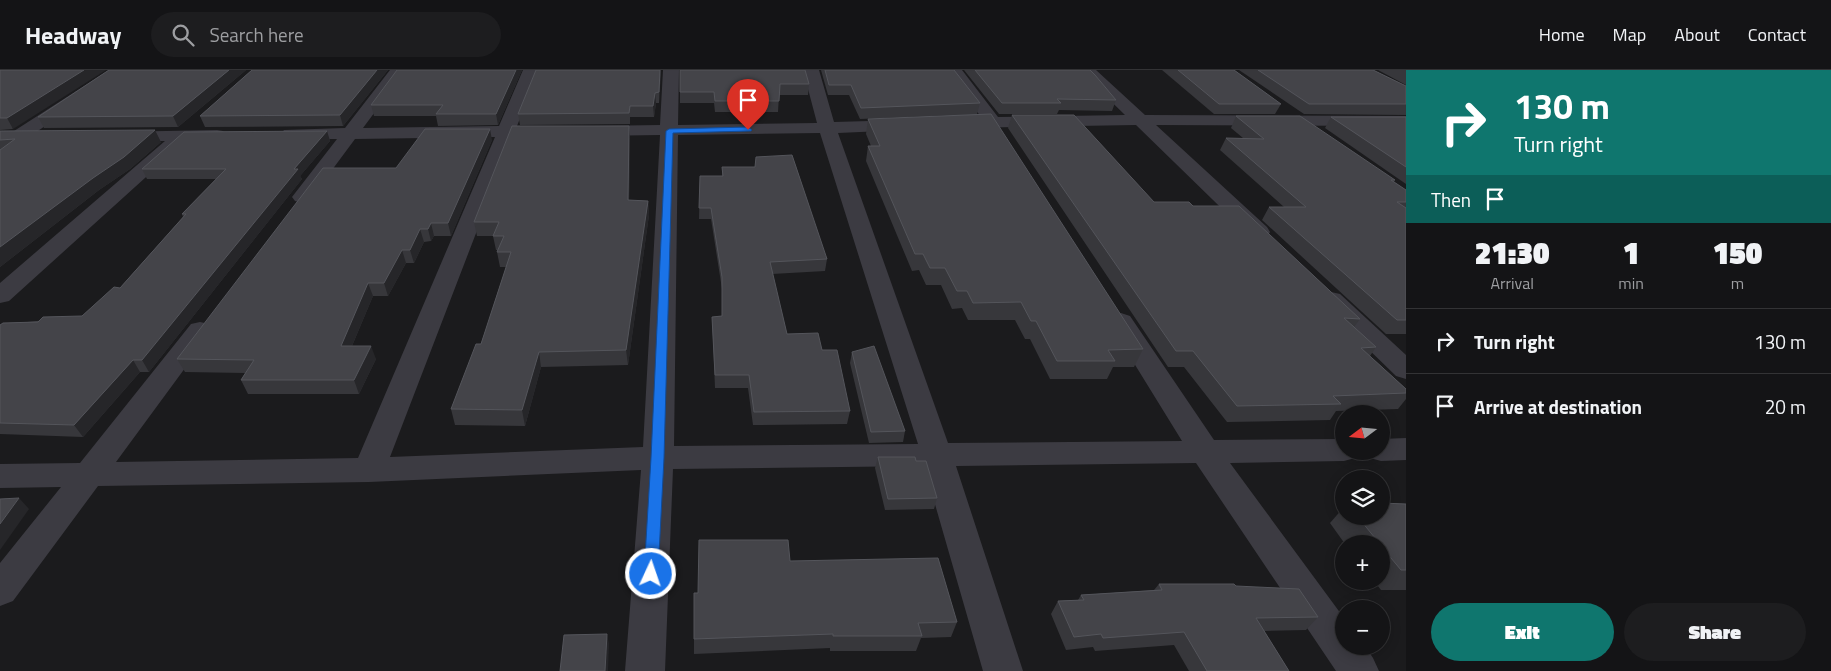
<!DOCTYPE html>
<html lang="en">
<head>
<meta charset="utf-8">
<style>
	:root { --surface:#141416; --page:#1d1d1f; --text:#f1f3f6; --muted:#9d9ea1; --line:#333335; --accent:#0f766e }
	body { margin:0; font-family:"Titillium Web",sans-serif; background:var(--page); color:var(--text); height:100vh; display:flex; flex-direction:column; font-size:19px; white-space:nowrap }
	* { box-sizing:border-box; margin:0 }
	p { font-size:16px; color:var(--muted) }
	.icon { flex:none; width:28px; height:28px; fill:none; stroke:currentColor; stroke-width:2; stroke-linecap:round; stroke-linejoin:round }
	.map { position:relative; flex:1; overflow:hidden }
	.details { display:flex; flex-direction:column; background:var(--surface); width:425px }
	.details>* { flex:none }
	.hud { background:#0f766e; color:#fff; overflow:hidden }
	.needle { width:32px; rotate:254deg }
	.buttons { position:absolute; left:1335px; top:335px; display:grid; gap:10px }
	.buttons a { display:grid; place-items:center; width:55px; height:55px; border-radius:50%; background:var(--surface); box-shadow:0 2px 12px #0003,0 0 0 1px var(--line); font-size:25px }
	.pin { position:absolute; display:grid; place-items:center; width:42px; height:42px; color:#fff; margin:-51px -21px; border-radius:50% 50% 50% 0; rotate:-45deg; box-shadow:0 0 5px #0007 }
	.pin .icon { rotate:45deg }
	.me { position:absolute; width:55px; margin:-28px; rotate:3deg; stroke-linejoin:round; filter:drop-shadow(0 0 4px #0008) }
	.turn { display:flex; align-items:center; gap:18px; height:105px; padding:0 25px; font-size:22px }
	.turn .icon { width:65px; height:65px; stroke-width:2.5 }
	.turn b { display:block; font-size:35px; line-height:42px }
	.then { display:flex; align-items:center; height:48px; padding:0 25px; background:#0003; gap:10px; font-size:19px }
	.eta { display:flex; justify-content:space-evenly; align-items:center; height:85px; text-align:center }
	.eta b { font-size:30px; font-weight:800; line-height:35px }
	.primary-button { display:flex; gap:10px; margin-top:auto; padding:10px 25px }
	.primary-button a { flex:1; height:58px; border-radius:30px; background:var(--accent); color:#fff; font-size:20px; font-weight:800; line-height:58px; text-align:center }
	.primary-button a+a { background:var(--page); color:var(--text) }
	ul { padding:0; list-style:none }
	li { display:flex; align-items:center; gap:15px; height:65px; padding:0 25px; border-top:1px solid var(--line) }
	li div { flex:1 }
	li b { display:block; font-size:19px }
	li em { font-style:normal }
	header { display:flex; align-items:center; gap:30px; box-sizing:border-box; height:70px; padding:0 25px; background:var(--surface); border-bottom:1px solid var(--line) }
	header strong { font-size:24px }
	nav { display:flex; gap:28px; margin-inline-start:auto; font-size:18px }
	.search { width:350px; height:45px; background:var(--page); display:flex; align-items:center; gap:12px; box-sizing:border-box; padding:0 18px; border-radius:28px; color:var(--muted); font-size:19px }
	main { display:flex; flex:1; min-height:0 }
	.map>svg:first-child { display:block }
</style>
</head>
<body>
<header>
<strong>Headway</strong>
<div class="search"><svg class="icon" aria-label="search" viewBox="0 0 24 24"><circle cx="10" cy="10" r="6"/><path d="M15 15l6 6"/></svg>Search here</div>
<nav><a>Home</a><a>Map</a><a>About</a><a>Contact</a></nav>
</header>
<main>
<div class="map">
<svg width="1406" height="601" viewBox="0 0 1406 601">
	<rect width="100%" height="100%" fill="#1b1b1d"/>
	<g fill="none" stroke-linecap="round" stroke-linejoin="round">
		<g fill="#3c3b42" fill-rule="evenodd">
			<path d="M109,0H127L7,82L0,84V70Z"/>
			<path d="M390,0H406L363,58L499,56L523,0H539L517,56L553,57L556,61L553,65L513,67L390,387L643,377L660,65L593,66L587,65L584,61L587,57L593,56L660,55L663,0H679L678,55L817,53L803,0H819L834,52L905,50L911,51L914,55L911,59L905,60L838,63L948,373L1182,371L1108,251L1112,246L1121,243L1130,246L1214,370L1344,369V381H1359L1355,388L1344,391L1230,393L1344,548V576H1365L1373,588L1379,601H1336L1196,393L956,396L1023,601H983L924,396L673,399L665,601H625L641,400L369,412L98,416L13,531L0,536V493L61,417L0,418V394L80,393L191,254L200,252L209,254L213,260L116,392L358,388L495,67L355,69L309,131L302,133L295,131L292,127L337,69H290L284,68L281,64L284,60L345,58ZM820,63L918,374L674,376L678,65Z"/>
			<path d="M946,0H962L998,47L1125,45L1079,0H1096L1145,45L1406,46V56L1156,55L1267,157L1270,162L1267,167L1259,169L1251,167L1136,55L958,58L952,57L949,53L952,49L981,47Z"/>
			<path d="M217,60L223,61L226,65L223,69L176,71L180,75L177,79L9,231L0,233V213L165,71H120L114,70L111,66L114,62Z"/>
			<path d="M1331,222L1340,224L1406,285V309L1396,306L1322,234L1319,229L1322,224Z"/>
			<path d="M1406,368V390L1381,391L1370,388L1366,381H1381V369Z"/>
		</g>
	</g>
	<g fill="#37373b">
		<path d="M0,0L13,59L0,60Z"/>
		<path d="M109,0H246L178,57L44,58L38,47Z"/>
		<path d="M252,0H388L343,56L205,57L200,46Z"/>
		<path d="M397,0H522L498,55L438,56L436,46H374L371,35Z"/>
		<path d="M536,0H661L659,33H656L654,47H630V54L520,55L518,44Z"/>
		<path d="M680,0L809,14L808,25H779L778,42H715L714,33H680Z"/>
		<path d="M821,0H954L980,33L977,44L1143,279L1134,297H1113L1107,309H1050L1030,269H1025L1015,250H968L962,238L952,239L941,215H926L919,200L912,201L866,91L868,76H871L866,64L868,49L956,45L860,49L849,25H828Z"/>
		<path d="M964,0H1090L1116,30L1112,41L1059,40L1057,44H999Z"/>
		<path d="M1162,0H1234L1281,34L1275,44H1214Z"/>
		<path d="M1239,0H1373L1406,16V45L1304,44Z"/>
		<path d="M1378,0H1406V15Z"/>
		<path d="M1012,45L1154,132L1193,136L1360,249L1354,257L1376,277L1370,286L1406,319V329L1398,339L1336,341L1330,350L1227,352L1184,297H1168L1008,58Z"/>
		<path d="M1236,46L1395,110L1394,112L1406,120V264H1386L1262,150L1269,137H1284L1220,80L1226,68H1243L1231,58Z"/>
		<path d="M1331,47H1406V114L1325,58Z"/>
		<path d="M0,61L161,72L130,99L99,120L0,197Z"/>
		<path d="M327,61L330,71L300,106L302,109L149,302H140L83,367L0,364V255L82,246L120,218L183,147L182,144L216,109H147L142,99Z"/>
		<path d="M630,68L629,130L648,131L649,145L628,295L541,297L525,356L455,355L451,339L481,274L506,197H500L497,182L498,180H496L493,166H477L474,152Z"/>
		<path d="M492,70L451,166H434L431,171L424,172L414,193H406L388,226H373L352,276L376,289L359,324H248L241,310L245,303L185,302L177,289L396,98Z"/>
		<path d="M722,97L827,189L825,201L772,204L787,264L822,280L850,341L847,354L753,355L748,318H715L712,247L722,246V219L711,149H699L700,106H722Z"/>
		<path d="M852,282L905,361L903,372L869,373L850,293Z"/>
		<path d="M878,387L916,391L937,428L934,439L885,440L875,398Z"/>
		<path d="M1406,434V520H1381L1374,511H1381V474H1345L1330,453L1344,437V446H1381Z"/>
		<path d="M790,491L957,552L951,567L921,568L916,581H830V578L694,584V523H698Z"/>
		<path d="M1159,514L1236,516L1318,547L1306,560L1264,561L1289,601H1189L1174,575L1095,581L1093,577L1066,580L1051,544L1058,531L1078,530L1081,525L1154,520Z"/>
	</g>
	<g fill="#262629">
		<path d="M84,0H106L13,59L7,48Z"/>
		<path d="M229,0H246L178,57L173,46Z"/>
		<path d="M377,0H388L343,56L340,45Z"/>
		<path d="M516,0H522L498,55L496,44Z"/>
		<path d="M660,0H661L659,33V22Z"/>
		<path d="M655,23L656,33L654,47L653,36Z"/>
		<path d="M629,56L630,68L629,144L628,130Z"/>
		<path d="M490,59L492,70L451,166L448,153Z"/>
		<path d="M155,60L161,72L130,99L99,120L0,197V177Z"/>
		<path d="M327,61L330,71L300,106L302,109L149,302L142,290L294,99Z"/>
		<path d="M648,131L649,145L628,295L626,280Z"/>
		<path d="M431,153L434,166L431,171L428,159Z"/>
		<path d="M420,159L424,172L414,193L410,180Z"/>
		<path d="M402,180L406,193L388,226L384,213Z"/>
		<path d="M368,213L373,226L346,290L341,276Z"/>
		<path d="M371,276L376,289L359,324L354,310Z"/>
		<path d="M539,282L541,297L525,356L522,340Z"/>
		<path d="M133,290L140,302L83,367L74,355Z"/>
		<path d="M19,428L29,439L0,480V454Z"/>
		<path d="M607,564L609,574L608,601H605Z"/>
	</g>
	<g fill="#444449" stroke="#54555b">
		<path d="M0,0H84L7,48H0Z"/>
		<path d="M109,0H229L173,46L38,47Z"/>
		<path d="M252,0H377L340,45L200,46Z"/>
		<path d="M397,0H516L496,44H436L443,35H371Z"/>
		<path d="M536,0H660L659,22L655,23L653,36H630L629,43L518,44Z"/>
		<path d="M680,0H805L809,14H780L779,31H715L714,22H680Z"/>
		<path d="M825,0H954L980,33L861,38L851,15H829Z"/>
		<path d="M975,0H1090L1095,5L1116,30L1057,29L1061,33H1002Z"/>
		<path d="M1178,0H1234L1281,34H1219Z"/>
		<path d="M1258,0H1373L1406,16V34H1309Z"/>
		<path d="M991,44L1143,279L1108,280L1115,291H1057L1036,251H1031L1021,232L973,233L967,221H957L945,198H930L923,184H915L868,76H880L868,49Z"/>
		<path d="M1012,45H1074L1154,132H1189L1193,136H1239L1360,249L1344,248L1376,277L1361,278L1406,319V323L1333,326L1341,334L1237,336L1193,281H1176Z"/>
		<path d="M1236,46H1300L1395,110H1391L1406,120V132H1397L1406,138V250H1397L1269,137H1306L1226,68L1264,69Z"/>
		<path d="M1331,47H1406V97Z"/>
		<path d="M512,56H629L628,130L648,131L626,280L539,282L522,340L451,339L476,274H481L511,182H497L504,166H493L499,152H474Z"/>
		<path d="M425,59H490L448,153H431L428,159H420L410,180H402L384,213H368L341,276H371L354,310H241L254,290L177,289L323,98H396Z"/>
		<path d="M155,60L124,87L93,108L0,177V80L15,69L0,70V61Z"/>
		<path d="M327,61L294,99H298L142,290H133L74,355L0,353V255L3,253L38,252L43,247L82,246L114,217L120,218L186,144H182L226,99H142L184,62Z"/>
		<path d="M792,85L827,189L770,192L787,264L818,263L822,280H837L850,341L754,342L749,305H715L712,247L722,246V207L711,138H699L700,106H723L722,97H755L756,87Z"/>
		<path d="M874,276L905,361L871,362L852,282Z"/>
		<path d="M878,387H915L916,391H926L937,428L888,429Z"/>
		<path d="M19,428L0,454V429Z"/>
		<path d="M1381,433L1406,434V500H1401L1381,476V474H1380L1357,446H1381Z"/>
		<path d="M699,470H788L790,491L938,488L957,552L918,553L922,566H833V564L694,569V523H698Z"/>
		<path d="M1159,514H1234L1236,516L1299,519L1318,547L1256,548L1289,601H1207L1184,562L1103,568L1101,564L1074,567L1058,531L1084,530L1081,525L1162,520Z"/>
		<path d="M607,564L605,601H560L564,565Z"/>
	</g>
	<path fill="#1a73e8" stroke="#114b97" d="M748,57L752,60L751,61L673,63L664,388L658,504L656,509L651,511L646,509L644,504L651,388L666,61L669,59Z"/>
</svg>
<div class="buttons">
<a><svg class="needle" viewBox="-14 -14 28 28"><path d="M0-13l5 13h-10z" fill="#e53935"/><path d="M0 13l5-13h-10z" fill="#9d9ea1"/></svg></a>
<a><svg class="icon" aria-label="layers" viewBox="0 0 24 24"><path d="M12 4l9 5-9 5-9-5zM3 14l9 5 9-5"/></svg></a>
<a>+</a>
<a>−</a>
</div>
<div class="pin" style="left:748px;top:60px;background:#d93025"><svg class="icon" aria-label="arrive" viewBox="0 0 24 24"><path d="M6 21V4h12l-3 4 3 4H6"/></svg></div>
<svg class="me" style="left:651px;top:504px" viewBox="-20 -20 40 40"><circle r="17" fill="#1a73e8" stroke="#fff" stroke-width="3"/><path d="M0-11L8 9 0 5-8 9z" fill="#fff"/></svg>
</div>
<section class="details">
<div class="hud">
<div class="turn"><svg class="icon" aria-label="right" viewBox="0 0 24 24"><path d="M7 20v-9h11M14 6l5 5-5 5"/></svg><div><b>130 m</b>Turn right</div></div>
<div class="then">Then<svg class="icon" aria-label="arrive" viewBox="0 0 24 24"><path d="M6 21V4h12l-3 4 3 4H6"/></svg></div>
</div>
<div class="eta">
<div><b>21:30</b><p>Arrival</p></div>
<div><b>1</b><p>min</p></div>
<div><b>150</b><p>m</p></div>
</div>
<ul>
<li><svg class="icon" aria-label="right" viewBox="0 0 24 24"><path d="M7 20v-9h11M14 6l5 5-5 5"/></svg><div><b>Turn right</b></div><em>130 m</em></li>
<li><svg class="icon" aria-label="arrive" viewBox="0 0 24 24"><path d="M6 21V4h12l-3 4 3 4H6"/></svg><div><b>Arrive at destination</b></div><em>20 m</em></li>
</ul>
<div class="primary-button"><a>Exit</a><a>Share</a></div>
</section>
</main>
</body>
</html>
